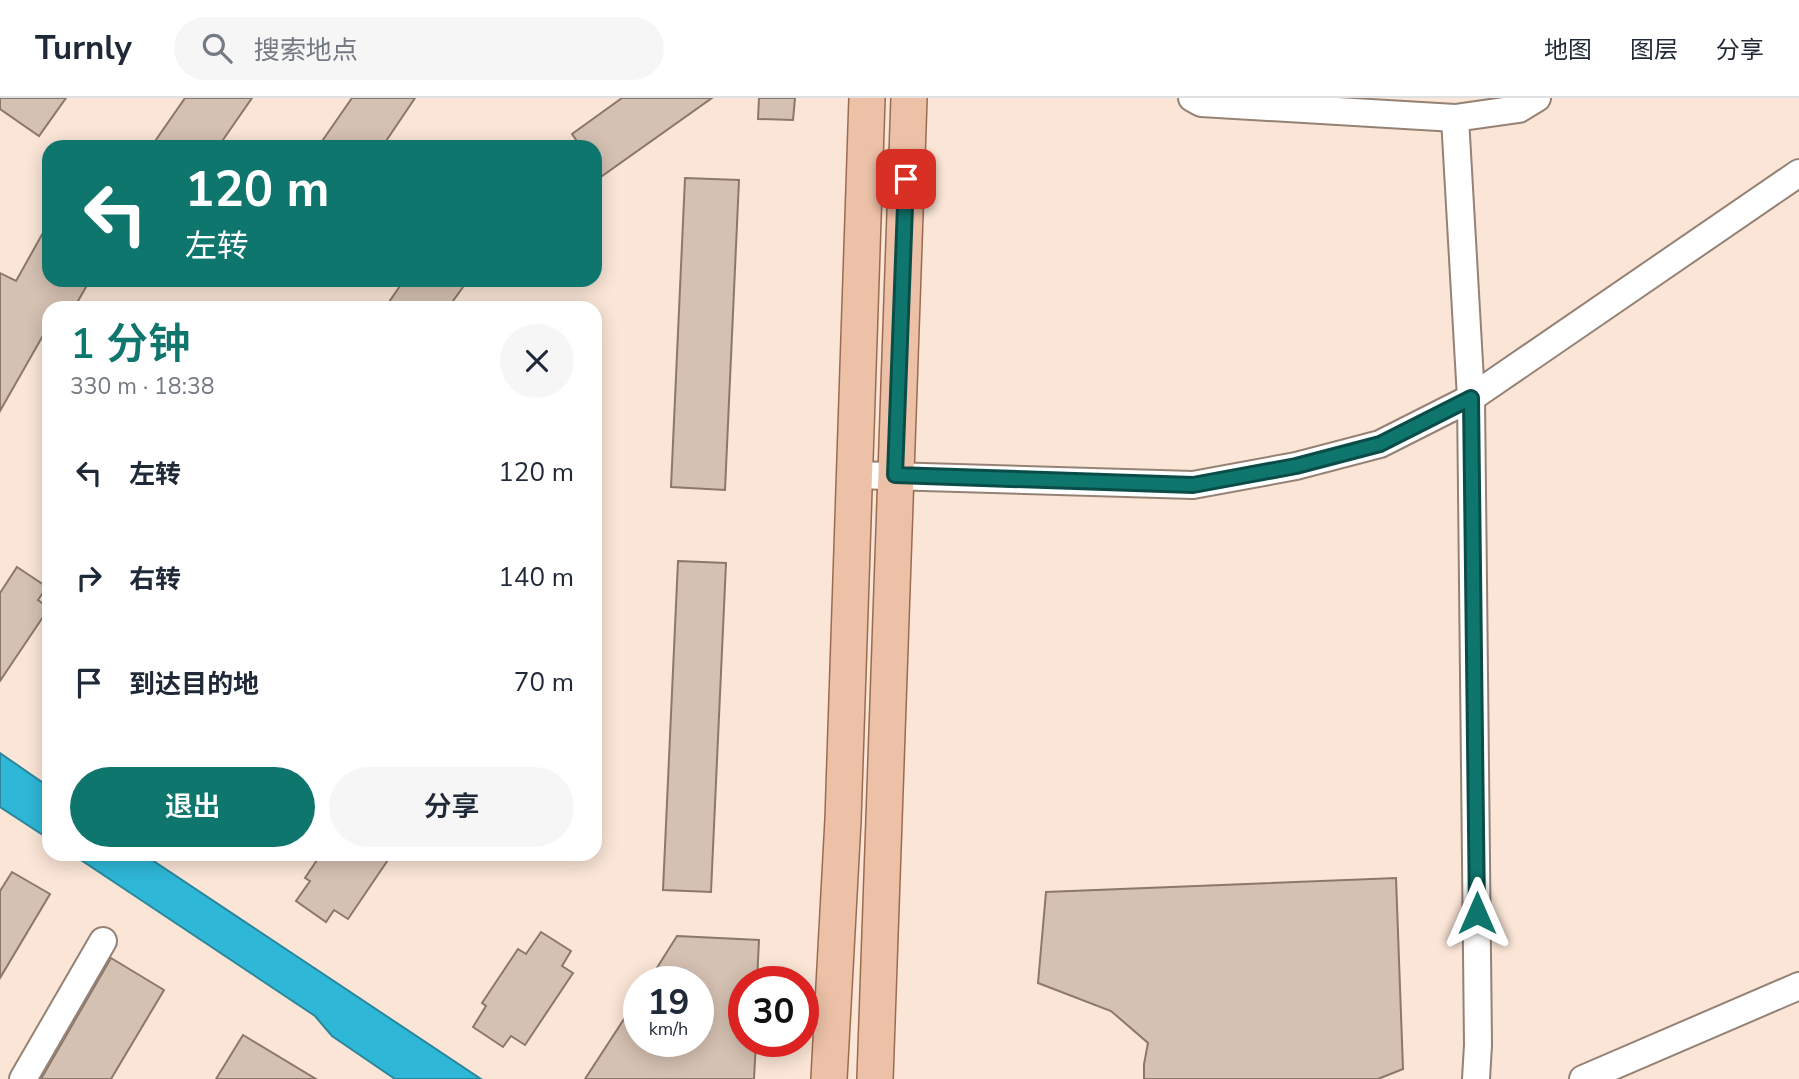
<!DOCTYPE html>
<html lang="zh">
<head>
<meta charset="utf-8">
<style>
	:root { --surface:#fff; --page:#f6f6f7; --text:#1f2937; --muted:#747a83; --line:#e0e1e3; --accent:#0f766e }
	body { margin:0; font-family:"Nunito Sans","Noto Sans SC",sans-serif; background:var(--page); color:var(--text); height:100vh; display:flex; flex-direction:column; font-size:26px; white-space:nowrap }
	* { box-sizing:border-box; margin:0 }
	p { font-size:23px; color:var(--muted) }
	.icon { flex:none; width:38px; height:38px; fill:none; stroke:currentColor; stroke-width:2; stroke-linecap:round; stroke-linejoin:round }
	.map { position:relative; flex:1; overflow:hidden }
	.panel { position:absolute; left:42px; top:203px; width:560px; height:560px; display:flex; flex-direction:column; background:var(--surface); border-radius:21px; box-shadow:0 4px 18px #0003 }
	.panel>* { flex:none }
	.banner { position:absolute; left:42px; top:42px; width:560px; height:147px; border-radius:21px; box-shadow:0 4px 18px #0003; background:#0f766e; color:#fff; overflow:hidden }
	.speed { position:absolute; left:623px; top:868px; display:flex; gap:14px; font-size:35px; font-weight:700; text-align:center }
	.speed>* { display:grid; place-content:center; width:91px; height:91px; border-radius:50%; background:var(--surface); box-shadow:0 4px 18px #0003; line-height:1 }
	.speed small { font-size:18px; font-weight:400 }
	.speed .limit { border:10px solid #d22; background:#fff; color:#111 }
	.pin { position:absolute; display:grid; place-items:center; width:60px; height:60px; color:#fff; margin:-30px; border-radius:14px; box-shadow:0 4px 10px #0006 }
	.me { position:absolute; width:77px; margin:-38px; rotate:0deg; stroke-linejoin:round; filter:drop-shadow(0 0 5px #0008) }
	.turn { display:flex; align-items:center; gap:24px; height:147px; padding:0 28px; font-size:32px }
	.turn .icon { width:91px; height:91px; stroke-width:2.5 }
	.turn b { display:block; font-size:49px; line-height:60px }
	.round { display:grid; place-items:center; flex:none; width:74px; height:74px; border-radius:37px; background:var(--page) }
	.headline { display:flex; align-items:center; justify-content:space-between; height:119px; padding:0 28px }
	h1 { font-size:42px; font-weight:600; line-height:52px; color:var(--accent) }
	.action { display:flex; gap:14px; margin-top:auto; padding:14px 28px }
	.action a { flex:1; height:80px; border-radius:42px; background:var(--accent); color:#fff; font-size:28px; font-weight:600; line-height:80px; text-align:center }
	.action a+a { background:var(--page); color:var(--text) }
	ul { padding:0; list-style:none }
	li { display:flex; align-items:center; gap:21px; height:105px; padding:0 28px }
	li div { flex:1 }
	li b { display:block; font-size:26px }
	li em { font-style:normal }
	header { display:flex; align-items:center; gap:42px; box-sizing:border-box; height:98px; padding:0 35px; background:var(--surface); border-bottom:2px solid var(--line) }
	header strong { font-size:33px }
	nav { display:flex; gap:38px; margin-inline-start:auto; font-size:24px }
	.search { width:490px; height:63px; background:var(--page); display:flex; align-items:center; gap:18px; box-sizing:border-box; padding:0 24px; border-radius:38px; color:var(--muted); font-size:26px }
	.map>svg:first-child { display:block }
</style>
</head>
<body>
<header>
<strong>Turnly</strong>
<div class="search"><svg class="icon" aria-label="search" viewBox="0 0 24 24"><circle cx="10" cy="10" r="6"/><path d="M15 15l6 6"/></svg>搜索地点</div>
<nav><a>地图</a><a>图层</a><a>分享</a></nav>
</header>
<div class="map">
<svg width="1799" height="981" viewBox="0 0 1799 981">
	<rect width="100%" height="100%" fill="#fae5d6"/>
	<g fill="#2eb7d7" stroke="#2a879c" stroke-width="2">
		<path d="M0,655L49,689V741L0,709Z"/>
		<path d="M72,756H143L481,981H395L332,938L315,918Z"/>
	</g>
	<g fill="#d5c1b2" stroke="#8b786b" stroke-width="2">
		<path d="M0,0H66L39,38L0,11Z"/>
		<path d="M185,0H252L218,49H151Z"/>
		<path d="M352,0H415L382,49H318Z"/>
		<path d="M622,0H712L595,83V49H581L572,36Z"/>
		<path d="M759,0H795L793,22L758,21Z"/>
		<path d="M685,80L739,82L725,392L671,389Z"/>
		<path d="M49,124V182H90L74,210H49V227L0,313V175L16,183Z"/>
		<path d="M404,182H468L448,210H385Z"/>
		<path d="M678,463L726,465L711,794L663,792Z"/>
		<path d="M17,469L47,489L38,502L49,510L0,583V495Z"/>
		<path d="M321,756H392L348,821L334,812L326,824L296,803L310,783L305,780Z"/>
		<path d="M12,774L50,796L0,880V793Z"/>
		<path d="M1396,780L1403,971L1378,981H1144V966L1148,945L1111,913L1038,885L1046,794Z"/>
		<path d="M541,834L571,853L562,868L573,875L525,947L511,938L503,949L473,929L486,908L482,905L518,851L526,856Z"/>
		<path d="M677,838L759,842L757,884H744V943H756L754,981H585L639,898V943H698V884H648Z"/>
		<path d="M111,860L164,892L111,981H41Z"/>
		<path d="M243,937L316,981H216Z"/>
	</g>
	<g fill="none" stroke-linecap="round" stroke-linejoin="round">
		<g stroke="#958275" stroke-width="30">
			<g id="minor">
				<path d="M1192,0L1201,5L1455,20L1519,11L1537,0"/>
				<path d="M1455,20L1471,300L1478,947L1476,981"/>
				<path d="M855,377L1193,387L1296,368L1380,346L1471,300L1799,75"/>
				<path d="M23,981L103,843"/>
				<path d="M1583,981L1799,888"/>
			</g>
		</g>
		<g stroke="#9c6b4e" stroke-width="38">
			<g id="major">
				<path d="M829,981L843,722L867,0"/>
				<path d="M875,981L909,0"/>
			</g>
		</g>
		<use href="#minor" stroke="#fff" stroke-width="26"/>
		<use href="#major" stroke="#ecc1a7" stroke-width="35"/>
	</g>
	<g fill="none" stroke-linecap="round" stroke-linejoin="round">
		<g stroke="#0a4d48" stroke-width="18">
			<path id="route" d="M906,81L895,377L1193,387L1296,368L1380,346L1471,300L1477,815"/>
		</g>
		<use href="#route" stroke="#0f766e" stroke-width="12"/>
	</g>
</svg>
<div class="speed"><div>19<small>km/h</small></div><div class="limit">30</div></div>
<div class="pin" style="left:906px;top:81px;background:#d93025"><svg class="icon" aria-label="arrive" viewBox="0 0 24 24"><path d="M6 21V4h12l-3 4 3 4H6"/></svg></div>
<svg class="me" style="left:1477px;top:815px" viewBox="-20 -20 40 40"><path d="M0-17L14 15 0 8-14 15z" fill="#0f766e" stroke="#fff" stroke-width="4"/></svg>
<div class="banner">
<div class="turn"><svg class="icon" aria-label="left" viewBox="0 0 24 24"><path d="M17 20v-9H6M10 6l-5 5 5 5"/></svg><div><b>120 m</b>左转</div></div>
</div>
<section class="panel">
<div class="headline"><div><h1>1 分钟</h1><p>330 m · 18:38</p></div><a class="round"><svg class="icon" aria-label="close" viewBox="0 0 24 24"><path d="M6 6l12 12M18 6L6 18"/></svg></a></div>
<ul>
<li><svg class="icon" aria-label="left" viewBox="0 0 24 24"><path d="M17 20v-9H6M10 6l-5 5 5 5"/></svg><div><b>左转</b></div><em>120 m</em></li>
<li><svg class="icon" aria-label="right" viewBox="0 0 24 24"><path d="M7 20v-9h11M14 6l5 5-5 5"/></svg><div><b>右转</b></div><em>140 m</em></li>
<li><svg class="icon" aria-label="arrive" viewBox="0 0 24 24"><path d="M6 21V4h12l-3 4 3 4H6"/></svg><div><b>到达目的地</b></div><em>70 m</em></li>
</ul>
<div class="action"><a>退出</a><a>分享</a></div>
</section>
</div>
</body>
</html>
